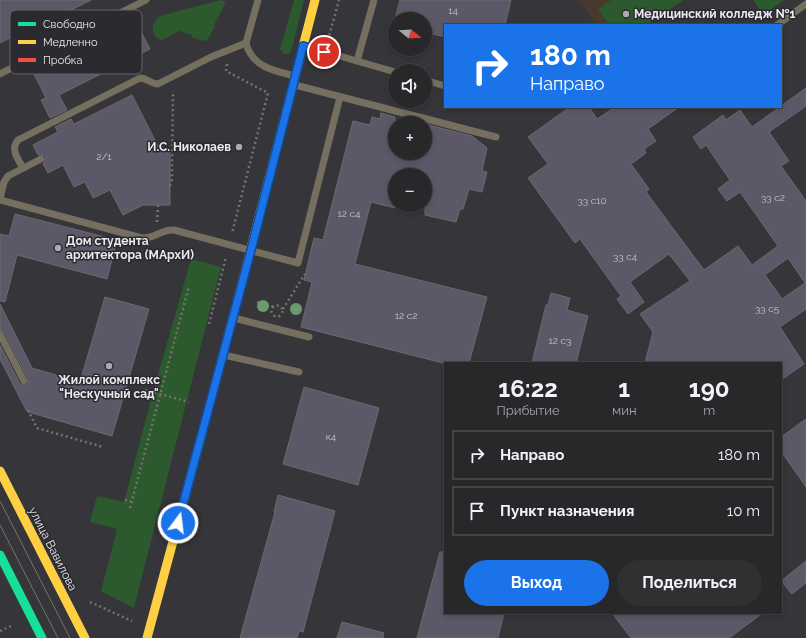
<!DOCTYPE html>
<html lang="ru">
<head>
<meta charset="utf-8">
<style>
	:root { --surface:#28282b; --page:#303033; --text:#f1f3f6; --muted:#a5a6a9; --line:#444447; --accent:#1a73e8 }
	body { margin:0; font-family:Raleway,sans-serif; background:var(--page); color:var(--text); height:100vh; display:flex; flex-direction:column; font-size:15px; white-space:nowrap }
	* { box-sizing:border-box; margin:0 }
	p { font-size:13px; color:var(--muted) }
	.icon { flex:none; width:22px; height:22px; fill:none; stroke:currentColor; stroke-width:2; stroke-linecap:round; stroke-linejoin:round }
	.map { position:relative; flex:1; overflow:hidden }
	.drawer { position:absolute; left:444px; top:362px; width:338px; height:252px; display:flex; flex-direction:column; background:var(--surface); border-radius:0px; box-shadow:0 2px 6px #0003,0 0 0 1px var(--line) }
	.drawer>* { flex:none }
	.top-card { position:absolute; left:444px; top:24px; width:338px; height:84px; border-radius:0px; box-shadow:0 2px 6px #0003,0 0 0 1px var(--line); background:#1a73e8; color:#fff; overflow:hidden }
	.needle { width:26px; rotate:108deg }
	.tools { position:absolute; left:388px; top:12px; display:grid; gap:8px }
	.tools a { display:grid; place-items:center; width:44px; height:44px; border-radius:50%; background:var(--surface); box-shadow:0 2px 6px #0003,0 0 0 1px var(--line); font-size:20px }
	.pin { position:absolute; display:grid; place-items:center; width:34px; height:34px; color:#fff; margin:-17px; border:2px solid #fff; border-radius:50%; box-shadow:0 1px 4px #0007 }
	.me { position:absolute; width:44px; margin:-22px; rotate:15deg; stroke-linejoin:round; filter:drop-shadow(0 0 3px #0008) }
	.turn { display:flex; align-items:center; gap:14px; height:84px; padding:0 20px; font-size:18px }
	.turn .icon { width:52px; height:52px; stroke-width:2.5 }
	.turn b { display:block; font-size:28px; line-height:34px }
	.eta { display:flex; justify-content:space-evenly; align-items:center; height:68px; text-align:center }
	.eta b { font-size:24px; font-weight:700; line-height:28px }
	.action { display:flex; gap:8px; margin-top:auto; padding:8px 20px }
	.action a { flex:1; height:46px; border-radius:24px; background:var(--accent); color:#fff; font-size:16px; font-weight:700; line-height:46px; text-align:center }
	.action a+a { background:var(--page); color:var(--text) }
	ul { padding:0; list-style:none }
	li { display:flex; align-items:center; gap:12px; height:50px; margin:0 8px 6px; padding:0 12px; border:2px solid var(--line); border-radius:0px }
	li div { flex:1 }
	li b { display:block; font-size:15px }
	li em { font-style:normal }
	.map>svg:first-child { display:block }
</style>
</head>
<body>
<div class="map">
<svg width="806" height="638" viewBox="0 0 806 638">
	<rect width="100%" height="100%" fill="#363539"/>
	<path fill="#453a2d" d="M575,0H683L648,25H596L581,3Z"/>
	<g fill="#2c592e">
		<path d="M221,0L226,2L214,25L215,27L207,40L202,41L192,37V35L179,31L162,40C149,36 151,23 160,16Z"/>
		<path d="M294,0H304L291,52L289,54H284L280,49Z"/>
		<path d="M611,0H683L647,25H609L598,9Z"/>
		<path d="M753,0H784L763,15Z"/>
		<path d="M191,259L221,267L134,608L101,591L117,529L90,522L97,496L124,502L153,392Z"/>
	</g>
	<g fill="#5c5867" stroke="#6b6a6d" fill-rule="evenodd">
		<path d="M0,0H91L51,20L55,27L32,38L28,29L0,43Z"/>
		<path d="M400,0H511L505,25H445V37L425,32V19H395Z"/>
		<path d="M134,18L150,49L59,95L67,110L50,118L41,100L46,98L32,70Z"/>
		<path d="M806,88V106L769,132L789,161L781,166L806,201V309L780,327L804,364L781,380V363H645L653,332L640,314L690,281L669,254L630,282L644,302L628,314L617,299L621,296L580,239L575,243L528,178L548,164L528,137L570,107H589L597,119L615,107H679L648,129L656,141L644,149L646,153L631,164L649,189L646,192L704,270L738,246L752,265L778,246L740,192L727,201L718,189L730,180L706,145L701,149L693,137L723,115L726,120L740,110L752,127ZM788,258L805,283L782,299L765,275Z"/>
		<path d="M132,95L161,152H170V205H143L123,215L110,190L93,198L85,182L74,187L63,165L48,173L43,164L45,161L46,157L43,155H38L33,145L58,132L55,127L71,119L74,124Z"/>
		<path d="M381,113L395,117V153H425V124L472,136L487,148L482,171L487,172L482,192L469,189L463,209H460L456,222L425,215V175H395V208L371,202L355,264L487,297L469,363H443L301,327L312,282L304,280L314,238L323,240L353,121L370,125L372,117L380,119Z"/>
		<path d="M15,214L117,240L107,279L17,255L5,302L0,301V234L9,236Z"/>
		<path d="M551,293L570,298L567,310L588,316L576,363H532L546,305H548Z"/>
		<path d="M105,297L149,309L112,436L28,412L26,410L0,359V345L20,384L24,386L28,384V379L4,332L0,329V304L32,368L80,382Z"/>
		<path d="M304,387L379,408L358,485L283,464Z"/>
		<path d="M806,419V487L781,451V437Z"/>
		<path d="M278,495L335,511L303,632L299,631L297,638H240L275,512H274Z"/>
		<path d="M440,552H445V613H504L498,638H417Z"/>
		<path d="M806,561V583L792,594L781,581Z"/>
		<path d="M612,613H763L729,638H631Z"/>
		<path d="M342,622L384,633L383,638H337Z"/>
	</g>
	<g fill="none" stroke-linecap="round" stroke-linejoin="round">
		<g stroke="#77736b" stroke-width="2.5" stroke-dasharray="2 3" stroke-linecap="butt">
			<path d="M328,40L339,0"/>
			<path d="M227,64L226,71L268,93L232,233"/>
			<path d="M170,186L172,179L173,91"/>
			<path d="M157,222L158,205"/>
			<path d="M257,302L274,307"/>
			<circle cx="277" cy="311" r="5.5"/>
			<path d="M283,309L305,274"/>
			<path d="M209,324L226,257"/>
			<path d="M145,390L189,402"/>
			<path d="M28,410L37,428L103,447"/>
			<path d="M125,500L131,501"/>
			<path d="M130,508L189,286"/>
			<path d="M90,602L132,621"/>
			<path d="M0,631L11,626"/>
		</g>
		<g stroke="#746f5f" stroke-width="7">
			<path d="M258,0L246,43C252,67 274,71 295,76"/>
			<path d="M777,25L806,4"/>
			<path d="M305,46L395,72"/>
			<path d="M357,61L374,0"/>
			<path d="M0,74L146,0"/>
			<path d="M425,80L445,86"/>
			<path d="M295,85L496,137"/>
			<path d="M23,168C18,159 10,149 18,140L140,78C147,78 151,84 158,84L211,57L246,43"/>
			<path d="M0,199L4,182L8,176L41,159"/>
			<path d="M0,200L142,238C154,239 162,229 174,230L298,263L340,97"/>
			<path d="M234,318L309,337"/>
			<path d="M0,334L24,381"/>
			<path d="M224,355L299,372"/>
		</g>
		<path stroke="#16e098" stroke-width="9" d="M0,555L42,638"/>
		<g stroke="#ffcf43" stroke-width="9">
			<path d="M251,248L315,0"/>
			<path d="M0,471L85,638"/>
			<path d="M147,638L200,441"/>
		</g>
		<path stroke="#f24e42" stroke-width="9" d="M200,441L251,248"/>
		<g stroke="#76736f" stroke-width="1">
			<path d="M0,501L70,638"/>
			<path d="M0,525L58,638"/>
		</g>
	</g>
	<g fill="#6c9a6e">
		<circle cx="263" cy="306" r="6"/>
		<circle cx="296" cy="309" r="6"/>
	</g>
	<g fill="none" stroke-linecap="round" stroke-linejoin="round">
		<g stroke="#114b97" stroke-width="10">
			<path id="route" d="M178,523L251,250L303,46L324,52"/>
		</g>
		<use href="#route" stroke="#1a73e8" stroke-width="7"/>
	</g>
	<g fill="#abaaae" stroke="#2b2a30" stroke-width="1.5">
		<circle cx="626" cy="14" r="4"/>
		<circle cx="239" cy="147" r="4"/>
		<circle cx="58" cy="248" r="4"/>
		<circle cx="109" cy="366" r="4"/>
	</g>
	<g text-anchor="middle" stroke-width="3" stroke-linejoin="round" paint-order="stroke">
		<g font-size="10" fill="#c6c5cc">
			<text x="453" y="14">14</text>
			<text x="104" y="160">2/1</text>
			<text x="773" y="201">33 с2</text>
			<text x="592" y="204">33 с10</text>
			<text x="349" y="217">12 с4</text>
			<text x="625" y="260">33 с4</text>
			<text x="767" y="312">33 с5</text>
			<text x="406" y="319">12 с2</text>
			<text x="560" y="344">12 с3</text>
			<text x="331" y="440">к4</text>
		</g>
		<g font-size="12" font-weight="bold" fill="#eae9ed" stroke="#2b2a30" text-anchor="start">
			<text x="634" y="18">Медицинский колледж №1</text>
			<text x="231" y="151" text-anchor="end">И.С. Николаев</text>
			<text x="66" y="245">Дом студента<tspan x="66" dy="14">архитектора (МАрхИ)</tspan></text>
			<text x="109" y="384" text-anchor="middle">Жилой комплекс<tspan x="109" dy="14">"Нескучный сад"</tspan></text>
		</g>
		<g font-size="12" fill="#eae9ed" stroke="#2b2a30">
			<text transform="translate(53 549) rotate(63)" y="4">улица Вавилова</text>
		</g>
	</g>
	<rect x="10" y="10" width="132" height="64" rx="6" fill="#2b2a30" stroke="#646369" stroke-width="1"/>
	<rect x="18" y="22" width="18" height="4" fill="#16e098"/>
	<rect x="18" y="40" width="18" height="4" fill="#ffcf43"/>
	<rect x="18" y="58" width="18" height="4" fill="#f24e42"/>
	<g font-size="11" fill="#eae9ed">
		<text x="43" y="28">Свободно</text>
		<text x="43" y="46">Медленно</text>
		<text x="43" y="64">Пробка</text>
	</g>
</svg>
<div class="tools">
<a><svg class="needle" viewBox="-14 -14 28 28"><path d="M0-13l5 13h-10z" fill="#e53935"/><path d="M0 13l5-13h-10z" fill="#a5a6a9"/></svg></a>
<a><svg class="icon" aria-label="sound" viewBox="0 0 24 24"><path d="M4 9h4l5-4v14l-5-4H4zM17 9q2 3 0 6"/></svg></a>
<a>+</a>
<a>−</a>
</div>
<div class="pin" style="left:324px;top:52px;background:#d93025"><svg class="icon" aria-label="arrive" viewBox="0 0 24 24"><path d="M6 21V4h12l-3 4 3 4H6"/></svg></div>
<svg class="me" style="left:178px;top:523px" viewBox="-20 -20 40 40"><circle r="17" fill="#1a73e8" stroke="#fff" stroke-width="3"/><path d="M0-11L8 9 0 5-8 9z" fill="#fff"/></svg>
<div class="top-card">
<div class="turn"><svg class="icon" aria-label="right" viewBox="0 0 24 24"><path d="M7 20v-9h11M14 6l5 5-5 5"/></svg><div><b>180 m</b>Направо</div></div>
</div>
<section class="drawer">
<div class="eta">
<div><b>16:22</b><p>Прибытие</p></div>
<div><b>1</b><p>мин</p></div>
<div><b>190</b><p>m</p></div>
</div>
<ul>
<li><svg class="icon" aria-label="right" viewBox="0 0 24 24"><path d="M7 20v-9h11M14 6l5 5-5 5"/></svg><div><b>Направо</b></div><em>180 m</em></li>
<li><svg class="icon" aria-label="arrive" viewBox="0 0 24 24"><path d="M6 21V4h12l-3 4 3 4H6"/></svg><div><b>Пункт назначения</b></div><em>10 m</em></li>
</ul>
<div class="action"><a>Выход</a><a>Поделиться</a></div>
</section>
</div>
</body>
</html>
